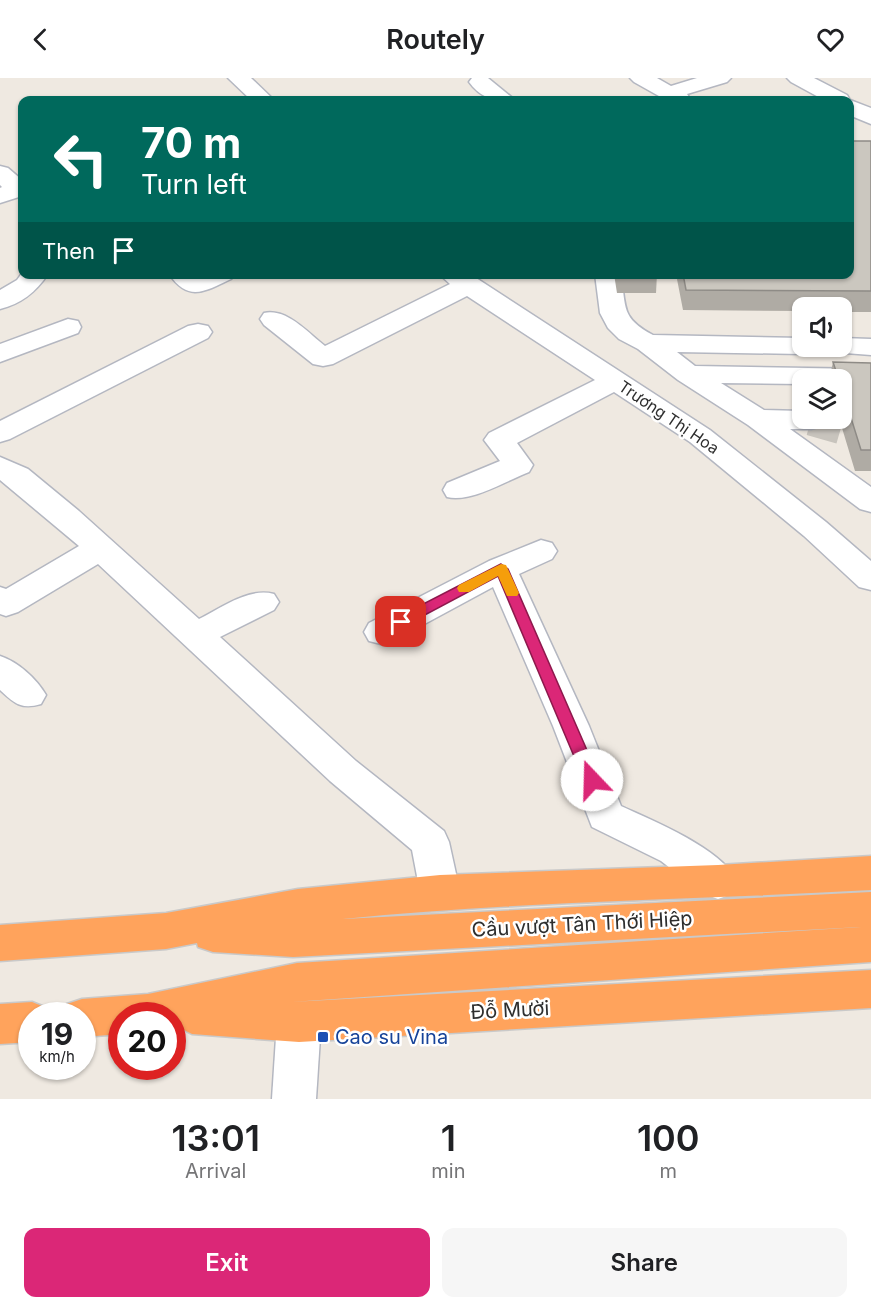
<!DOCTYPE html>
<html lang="en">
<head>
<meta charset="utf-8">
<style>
	:root { --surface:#fff; --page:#f6f6f6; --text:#202124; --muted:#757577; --accent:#db2777 }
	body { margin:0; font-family:Inter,sans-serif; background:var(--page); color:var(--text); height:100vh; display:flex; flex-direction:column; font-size:22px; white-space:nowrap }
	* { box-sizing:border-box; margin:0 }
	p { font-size:20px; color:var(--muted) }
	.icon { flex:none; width:33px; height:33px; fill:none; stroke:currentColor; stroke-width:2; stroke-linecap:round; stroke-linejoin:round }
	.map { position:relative; height:1021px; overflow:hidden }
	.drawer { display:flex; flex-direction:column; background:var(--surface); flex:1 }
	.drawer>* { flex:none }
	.hud { position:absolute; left:18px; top:18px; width:836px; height:183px; border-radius:12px; box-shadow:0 2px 4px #0004; background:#00695c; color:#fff; overflow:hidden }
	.tools { position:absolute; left:792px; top:219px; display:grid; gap:12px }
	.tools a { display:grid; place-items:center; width:60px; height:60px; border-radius:12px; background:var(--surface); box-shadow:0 2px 4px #0004; font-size:30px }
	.speed { position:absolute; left:18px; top:924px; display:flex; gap:12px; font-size:30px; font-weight:700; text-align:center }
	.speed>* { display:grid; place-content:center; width:78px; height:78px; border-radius:50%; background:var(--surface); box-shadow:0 2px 4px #0004; line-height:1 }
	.speed small { font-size:15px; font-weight:400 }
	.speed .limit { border:9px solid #d22; background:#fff; color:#111 }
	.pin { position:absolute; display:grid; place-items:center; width:51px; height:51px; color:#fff; margin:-26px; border-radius:12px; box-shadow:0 3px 9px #0006 }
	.me { position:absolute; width:66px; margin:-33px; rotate:339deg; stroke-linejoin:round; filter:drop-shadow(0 0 4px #0008) }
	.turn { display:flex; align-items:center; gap:21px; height:126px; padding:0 24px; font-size:27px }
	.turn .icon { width:78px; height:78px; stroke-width:2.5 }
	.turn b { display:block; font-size:42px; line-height:51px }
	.then { display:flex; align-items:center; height:57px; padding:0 24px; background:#0003; gap:12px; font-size:22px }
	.eta { display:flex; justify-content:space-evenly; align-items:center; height:102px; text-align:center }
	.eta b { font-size:36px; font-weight:600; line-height:42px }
	.action { display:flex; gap:12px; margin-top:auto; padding:12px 24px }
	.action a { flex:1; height:69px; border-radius:12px; background:var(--accent); color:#fff; font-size:24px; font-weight:600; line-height:69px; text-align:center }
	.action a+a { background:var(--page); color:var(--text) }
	header { display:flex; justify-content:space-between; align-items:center; height:78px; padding:0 24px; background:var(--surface); font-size:27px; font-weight:600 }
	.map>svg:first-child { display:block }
</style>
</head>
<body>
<header><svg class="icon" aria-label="back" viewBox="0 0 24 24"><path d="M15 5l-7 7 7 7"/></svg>Routely<svg class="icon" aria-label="heart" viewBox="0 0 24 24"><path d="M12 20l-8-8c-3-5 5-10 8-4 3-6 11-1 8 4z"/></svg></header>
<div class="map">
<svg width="871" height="1021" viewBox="0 0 871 1021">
	<rect width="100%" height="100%" fill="#efe9e1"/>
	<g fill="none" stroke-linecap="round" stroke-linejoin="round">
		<path stroke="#c8c4bd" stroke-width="31" stroke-dasharray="31 16" stroke-linecap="butt" d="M811,342L842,351L871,352"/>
		<g stroke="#b4b7c1" stroke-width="3">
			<g id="minor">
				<path d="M228,0H251L274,22H251Z"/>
				<path d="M472,0H488L515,22C496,24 481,21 469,4Z"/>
				<path d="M630,0H657L671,8L697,0H731L727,4L687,16L691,22H666L634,4Z"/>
				<path d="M787,0H814L847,17L850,22L871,30V46L849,37V22H824L791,4Z"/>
				<path d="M0,88L8,90L22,102V118L0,125V110L2,109L0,107Z"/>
				<path d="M22,195L48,196C36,214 21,226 0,231V212L17,202Z"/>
				<path d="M169,196H235L231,201C205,213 189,225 169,196Z"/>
				<path d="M439,196H470L710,352L826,444L871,483V512L859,509L804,458L690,364L614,314L517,365L533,387L529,394C506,403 470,425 447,419L443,412L447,405L500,383L484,362L489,355L595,302L467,218L333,286L323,288L313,286L264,247L260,241L264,235C287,230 308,255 325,268L450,206Z"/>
				<path d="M595,196H621C626,230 621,240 653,257L802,260V268H815L812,274L802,276L677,274L695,288L871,291V307H842V302H802V306L721,305L764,332L802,333V340H825L821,348L811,351H790L871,409V434L860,431L748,347L678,302L638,271L619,261L608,250L600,235Z"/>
				<path d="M68,241L78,243L81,249L78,255L0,284V266Z"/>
				<path d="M198,246L208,248L212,254L208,260L10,361L0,364V343L188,248Z"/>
				<path d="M842,260L871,261V277L832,274L829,268H842Z"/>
				<path d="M0,379L28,391L79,433L199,541C221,530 249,509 274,516L279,524L274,532L220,559L356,683L444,753L449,764L460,814L454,826L440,831L426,826L420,814L412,772L330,703L98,486L18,534L6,538L0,536V509L6,511L79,468L0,402Z"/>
				<path d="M541,462L552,465L557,473L552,481L519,496L589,648L621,728C655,744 721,770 738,804L732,816L718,821L704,816L661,783L592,749L553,648L493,509L393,563L381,566L369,563L364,554L369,545L489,483Z"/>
				<path d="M0,578C18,584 36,600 46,617L41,626C21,632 14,625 0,612Z"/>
				<path d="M299,924L314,930L321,944L316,1021H272L277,944L284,930Z"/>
			</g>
		</g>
		<g stroke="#c9c9c9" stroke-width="3">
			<g id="highway">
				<path d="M871,778V812C695,822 518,823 343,841L871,814V884L291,924L871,892V930L299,964L192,956L176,948L172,949V938H122V956L82,959V938H62L67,926L82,921L148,916L297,885L861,849L293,879L213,874L198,869L197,865L166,871L0,883V847L166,835L298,811L440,797L718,787Z"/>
				<path d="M32,924L47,930L51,938H32V964L0,966V926Z"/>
			</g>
		</g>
		<use href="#minor" fill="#fff" fill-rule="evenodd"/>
		<use href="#highway" fill="#ffa35c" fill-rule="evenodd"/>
	</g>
	<g fill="#afaba4">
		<path d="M871,63V234H842V230H802V233L683,232L676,196H849Z"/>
		<path d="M614,196H657L656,215H617Z"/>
		<path d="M833,284L871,285V393H855L839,340H842V302H829Z"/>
	</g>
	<g fill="#cbc7bf" stroke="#8e8b86" stroke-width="1.5">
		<path d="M849,63H871V213L686,212L683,196H849Z"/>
		<path d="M618,196H657L658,200L618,199Z"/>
		<path d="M833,284L871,285V372H861L842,311V302H839Z"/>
	</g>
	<path fill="#db2777" stroke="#8e194d" stroke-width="1.5" d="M501,486L508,491L600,702L598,707H587L584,702L498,498L406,547H396L394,544L396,540Z"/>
	<path fill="#f59e0b" d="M501,486L506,487L519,515L517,518H507L498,498L469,514H459L457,510L459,507Z"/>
	<rect fill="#1a4fb4" stroke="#fff" stroke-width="2" x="317" y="953" width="12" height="12" rx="3"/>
	<g text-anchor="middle" stroke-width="5" stroke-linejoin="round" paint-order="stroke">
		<g font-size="16" fill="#2e2e2e" stroke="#fff">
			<text transform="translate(669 339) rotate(34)" y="6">Trương Thị Hoa</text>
		</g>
		<g font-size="20" fill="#2e2e2e" stroke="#fff">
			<text transform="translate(582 846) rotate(-3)" y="7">Cầu vượt Tân Thới Hiệp</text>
			<text transform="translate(510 932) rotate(-3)" y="7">Đỗ Mười</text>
		</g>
		<g font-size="20" fill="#164399" stroke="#fff" text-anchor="start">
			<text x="335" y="966">Cao su Vina</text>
		</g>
	</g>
</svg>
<div class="tools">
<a><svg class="icon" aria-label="sound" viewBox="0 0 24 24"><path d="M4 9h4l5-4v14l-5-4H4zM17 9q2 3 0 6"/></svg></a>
<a><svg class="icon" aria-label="layers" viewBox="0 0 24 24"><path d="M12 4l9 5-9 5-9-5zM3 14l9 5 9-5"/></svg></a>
</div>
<div class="speed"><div>19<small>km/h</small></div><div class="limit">20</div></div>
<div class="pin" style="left:401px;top:544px;background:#d93025"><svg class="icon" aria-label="arrive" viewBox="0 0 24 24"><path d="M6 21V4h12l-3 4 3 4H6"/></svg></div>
<svg class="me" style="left:592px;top:702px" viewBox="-20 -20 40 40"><circle r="19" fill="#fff"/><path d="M0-13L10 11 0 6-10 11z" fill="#db2777"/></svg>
<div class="hud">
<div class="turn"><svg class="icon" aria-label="left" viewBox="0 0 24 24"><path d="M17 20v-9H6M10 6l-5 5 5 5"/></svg><div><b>70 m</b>Turn left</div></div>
<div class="then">Then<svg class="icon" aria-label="arrive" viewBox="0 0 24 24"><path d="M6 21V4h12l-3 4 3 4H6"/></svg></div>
</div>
</div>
<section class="drawer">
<div class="eta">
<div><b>13:01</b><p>Arrival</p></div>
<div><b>1</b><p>min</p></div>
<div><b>100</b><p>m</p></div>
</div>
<div class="action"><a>Exit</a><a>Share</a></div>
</section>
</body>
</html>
